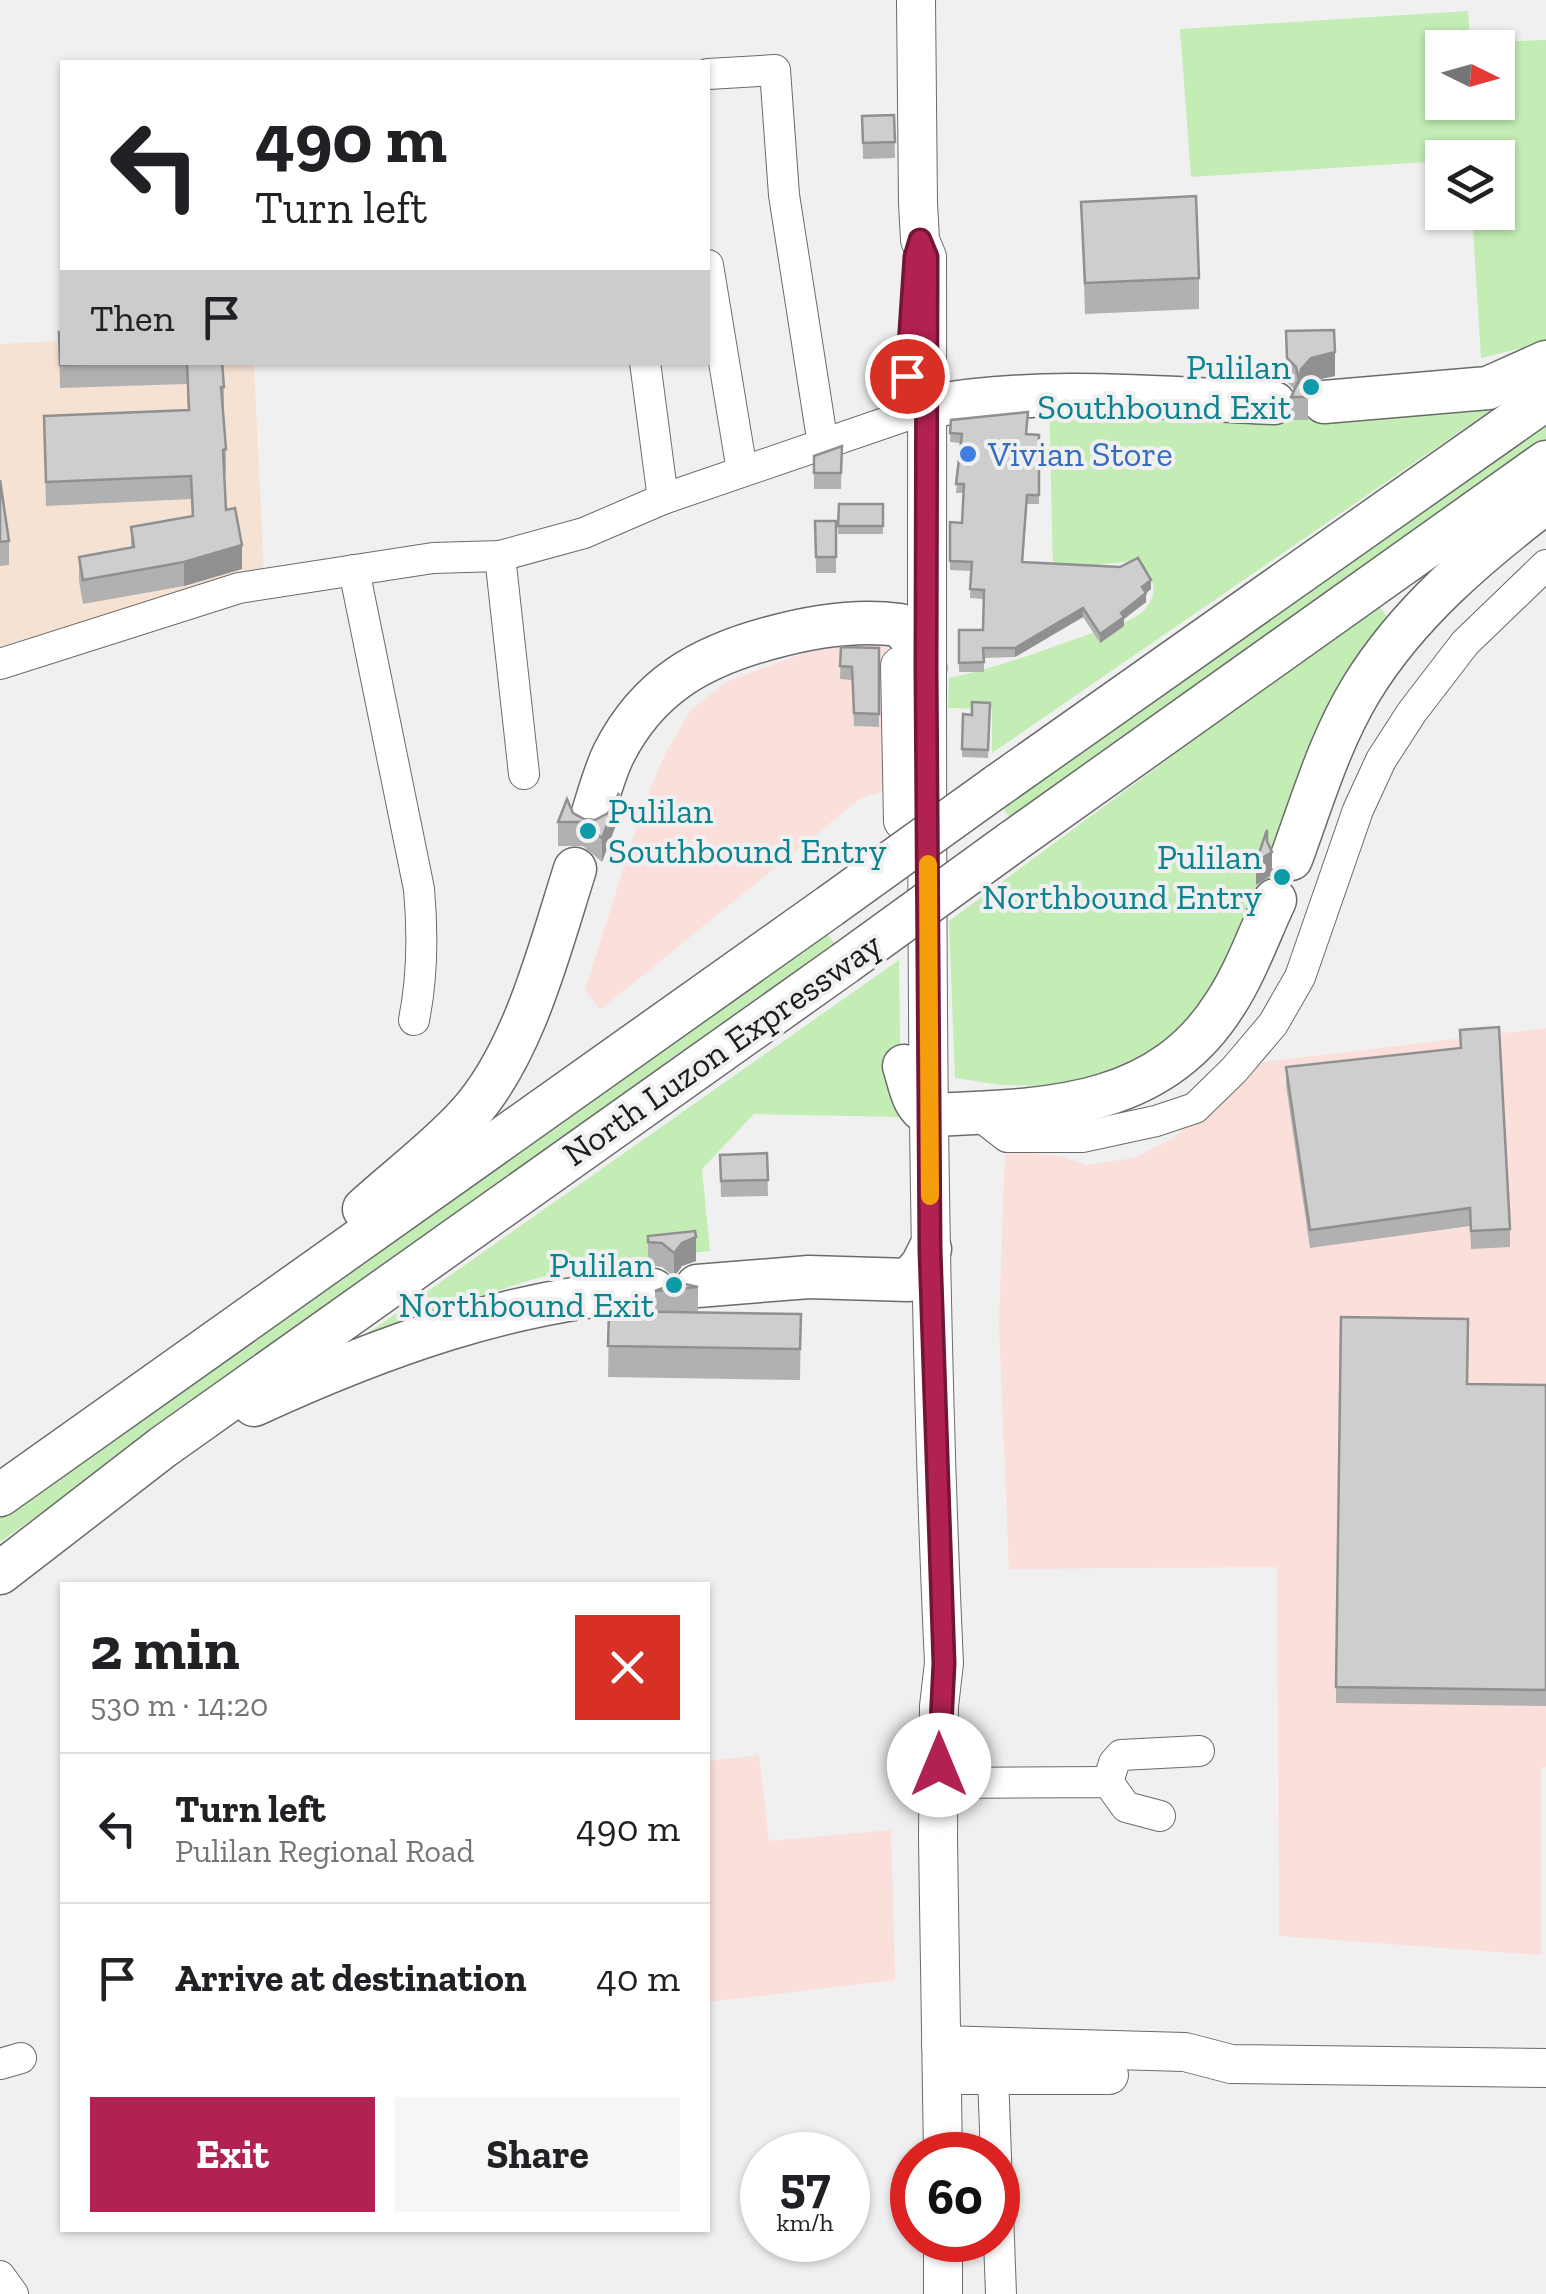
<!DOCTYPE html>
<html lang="en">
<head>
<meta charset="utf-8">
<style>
	:root { --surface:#fff; --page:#f6f6f6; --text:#202124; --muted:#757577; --line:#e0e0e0; --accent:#b12152 }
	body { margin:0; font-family:"Zilla Slab",serif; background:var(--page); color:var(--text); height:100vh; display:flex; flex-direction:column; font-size:38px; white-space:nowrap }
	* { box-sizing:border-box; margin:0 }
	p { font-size:32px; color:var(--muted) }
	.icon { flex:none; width:55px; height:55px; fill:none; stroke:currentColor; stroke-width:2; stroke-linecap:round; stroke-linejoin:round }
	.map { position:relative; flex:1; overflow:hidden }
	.side { position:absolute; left:60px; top:1582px; width:650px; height:650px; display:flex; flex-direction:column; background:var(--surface); border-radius:0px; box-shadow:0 2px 8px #0004 }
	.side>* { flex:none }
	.top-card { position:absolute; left:60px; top:60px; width:650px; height:305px; border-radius:0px; box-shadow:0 2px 8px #0004; background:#fff; color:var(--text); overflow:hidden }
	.needle { width:65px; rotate:95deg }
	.buttons { position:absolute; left:1425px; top:30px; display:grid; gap:20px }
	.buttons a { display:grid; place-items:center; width:90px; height:90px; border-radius:0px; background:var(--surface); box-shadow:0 2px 8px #0004; font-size:50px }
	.speed { position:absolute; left:740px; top:2132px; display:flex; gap:20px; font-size:50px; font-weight:700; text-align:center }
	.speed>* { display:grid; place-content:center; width:130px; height:130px; border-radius:50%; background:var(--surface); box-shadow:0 2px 8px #0004; line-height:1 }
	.speed small { font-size:25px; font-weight:400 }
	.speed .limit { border:15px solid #d22; background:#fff; color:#111 }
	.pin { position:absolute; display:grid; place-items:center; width:85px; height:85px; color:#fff; margin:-42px; border:5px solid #fff; border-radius:50%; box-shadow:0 2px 10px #0007 }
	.me { position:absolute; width:110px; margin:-55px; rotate:0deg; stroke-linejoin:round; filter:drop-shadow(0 0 8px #0008) }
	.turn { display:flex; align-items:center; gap:35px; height:210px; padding:0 30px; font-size:45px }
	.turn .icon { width:130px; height:130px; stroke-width:2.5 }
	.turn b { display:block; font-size:70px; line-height:85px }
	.then { display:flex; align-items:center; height:95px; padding:0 30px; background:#0003; gap:20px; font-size:38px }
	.round { display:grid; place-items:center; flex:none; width:105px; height:105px; border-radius:0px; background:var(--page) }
	.head { display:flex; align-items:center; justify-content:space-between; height:170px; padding:0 30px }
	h1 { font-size:60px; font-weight:800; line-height:75px }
	.primary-button { display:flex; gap:20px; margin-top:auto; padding:20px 30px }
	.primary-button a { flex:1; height:115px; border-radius:0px; background:var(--accent); color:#fff; font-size:40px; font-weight:800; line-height:115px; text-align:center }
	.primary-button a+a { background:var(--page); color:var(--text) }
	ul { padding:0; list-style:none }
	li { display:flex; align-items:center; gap:30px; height:150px; padding:0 30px; border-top:2px solid var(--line) }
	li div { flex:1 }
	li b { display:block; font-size:38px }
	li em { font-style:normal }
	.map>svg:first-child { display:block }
</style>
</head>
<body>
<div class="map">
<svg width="1546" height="2294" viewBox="0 0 1546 2294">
	<rect width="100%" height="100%" fill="#f0f0f1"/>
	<g fill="#fadfdb">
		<path d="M888,638L893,789L861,798L600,1010L585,990L644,804L665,754L691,710L726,682L804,653Z"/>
		<path d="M1546,1028V1767L1541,1768V1955L1279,1936L1277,1567L1009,1569L999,1325L1005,1151L1060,1156L1086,1165L1134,1158L1173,1138L1263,1062Z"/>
		<path d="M759,1755L769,1841L891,1830L895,1980L708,2002V1761Z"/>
	</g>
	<path fill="#f6e2d3" d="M62,341V362L254,363L264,575L0,650V344Z"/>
	<g fill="#c3edb4" fill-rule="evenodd">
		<path d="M1468,11L1470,43L1546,40V342L1481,358L1472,213L1498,212V158H1442V161L1191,177L1180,29ZM1442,48H1498V102H1442Z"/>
		<path d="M1049,398L1278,420L1404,413L1504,401L992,753V709L948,708L949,678C996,668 1039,652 1084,636C1103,629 1126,625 1142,612C1162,594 1154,574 1135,561L1053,569Z"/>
		<path d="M1546,415V441L1012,820L1002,807Z"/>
		<path d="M1378,604L1393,625L1346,698L1246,945L1171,1043L1128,1066L1060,1086L1001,1085L955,1078L949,921Z"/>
		<path d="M825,931L835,944L508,1182L0,1542V1517Z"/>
		<path d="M899,960L901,1117L754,1114L702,1169L710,1251C654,1257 597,1262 542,1277C471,1296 402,1328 334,1357Z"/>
	</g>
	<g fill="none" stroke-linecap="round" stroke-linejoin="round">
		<g stroke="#6a6b6b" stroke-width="32">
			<g id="minor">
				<path d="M708,74L775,70L784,195L823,445"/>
				<path d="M708,265L742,471"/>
				<path d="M645,362L663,499"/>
				<path d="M500,556L524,774"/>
				<path d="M354,570L419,889C423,934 423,975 414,1020"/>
				<path d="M0,664L239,588L433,558L500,556L584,533L663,499L905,416"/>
				<path d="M976,1113L1007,1137H1082L1156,1121L1195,1108L1234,1070L1273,1024L1300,977L1358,810L1381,760L1412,712L1465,643L1546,565"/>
				<path d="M1108,1782L1114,1763L1121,1755L1199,1751"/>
				<path d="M941,1783L1108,1782L1126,1807L1160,1816"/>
				<path d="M0,2064L21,2058"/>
				<path d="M993,2075L1001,2294"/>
				<path d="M0,2276L13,2294"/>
			</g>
		</g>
		<g stroke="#6a6b6b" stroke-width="40">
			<g id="major">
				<path d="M916,0L918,203L920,240L927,257C928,726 922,1195 944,1663L939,1706L938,1840L943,2155"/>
				<path d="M900,666L903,821"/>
				<path d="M941,2045L1185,2052L1231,2064L1546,2068"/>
				<path d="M942,2075H1109"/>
				<path d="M943,2294V2240"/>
			</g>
		</g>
		<g stroke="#6a6b6b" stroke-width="45">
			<g id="highway">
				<path d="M1324,402L1488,388L1546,362"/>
				<path d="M927,407C1041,386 1159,398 1274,403"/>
				<path d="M997,786L1546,399"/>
				<path d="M591,819C598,798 604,773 614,753C648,686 700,657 770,638C813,626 856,619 900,625L918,646L925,668"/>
				<path d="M1012,842L1546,462"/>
				<path d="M1291,859C1312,802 1330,740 1362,688C1408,613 1477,555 1546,502"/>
				<path d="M904,1066C910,1084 912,1108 931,1115C1042,1110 1158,1111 1225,1004C1246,972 1259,934 1275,900"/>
				<path d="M364,1209C398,1178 436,1150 467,1116C524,1054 550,947 575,869"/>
				<path d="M697,1286L809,1277L909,1280L922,1265L930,1249"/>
				<path d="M254,1405C380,1347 514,1298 653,1290"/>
				<path d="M0,1495L830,906"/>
				<path d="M0,1573L163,1447L845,963"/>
			</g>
		</g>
		<use href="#minor" stroke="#fff" stroke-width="30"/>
		<use href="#major" stroke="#fff" stroke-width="38"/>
		<use href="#highway" stroke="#fff" stroke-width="42"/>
		<g stroke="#6a6b6b" stroke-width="45" stroke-linecap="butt">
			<g id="highway-bridge">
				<path d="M830,906L997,786"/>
				<path d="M845,963L1012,842"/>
			</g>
		</g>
		<use href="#highway-bridge" stroke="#fff" stroke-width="42"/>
	</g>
	<g fill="#b1b1b2">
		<path d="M894,115L895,158L863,159L862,116Z"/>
		<path d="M1081,202L1199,278V309L1085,314Z"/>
		<path d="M1286,331L1335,376L1311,381L1304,389L1308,397V420H1291V397L1294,389L1287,382Z"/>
		<path d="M59,332L62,362H222L224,387V411H223L226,449V473H224L226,510L242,569L184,586L83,604L79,581V557L131,548V527L192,516L191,499L46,506L44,416L188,410L187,384L60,388Z"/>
		<path d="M951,420L1027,434L1039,435V504H1027L1023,562L1151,589L1146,593V602L1124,619V626L1100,643L1083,617L1015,657L984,658V672H959V630H983L984,599L970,598L971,571L950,570V522L962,523L964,493H956L961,443L950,442Z"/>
		<path d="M842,446L841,489H814V456Z"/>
		<path d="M0,480L9,541V565L0,566Z"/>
		<path d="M839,504H883V534H838Z"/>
		<path d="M815,521H836V573H816Z"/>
		<path d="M841,647L879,648V727L854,726L852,680L840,679Z"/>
		<path d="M990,703L988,758L962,757L963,714L972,715Z"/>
		<path d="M619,817L602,862L583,846H558V822Z"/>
		<path d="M1460,1030L1510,1229V1247L1471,1249L1470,1226L1310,1248L1286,1085V1067L1460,1048Z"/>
		<path d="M767,1153L768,1196L721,1197L720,1155Z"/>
		<path d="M648,1236L696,1261L682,1266L674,1277L662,1267L648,1265Z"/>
		<path d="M685,1284L698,1287V1311L681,1312L801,1314L800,1380L608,1377L609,1311L655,1312V1291Z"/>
		<path d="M1467,1384L1546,1385V1706L1336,1703V1687Z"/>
	</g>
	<g fill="#909091">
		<path d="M1335,352V376L1311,381L1301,392L1299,382L1301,369L1311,358Z"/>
		<path d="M242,545V569L184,586V562Z"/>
		<path d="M1151,580V589L1146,593V602L1124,619V626L1100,643V634L1121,613L1142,587Z"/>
		<path d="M1083,608V617L1015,657V648Z"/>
		<path d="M619,793V817L602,862V838Z"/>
		<path d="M1272,852V875L1256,885V862Z"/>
		<path d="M696,1237V1261L682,1266L674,1277V1253L682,1243Z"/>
	</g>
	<g fill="#cececf" stroke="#909091" stroke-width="2.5">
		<path d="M894,115L895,142L863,143L862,116Z"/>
		<path d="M1196,196L1199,278L1085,283L1081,202Z"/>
		<path d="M1334,330L1335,352L1311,358L1301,369L1299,382L1308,397H1291L1299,380L1296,367L1287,358L1286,331Z"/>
		<path d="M59,332H62V362H119L60,365Z"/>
		<path d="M187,362H222L224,387H221L226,449L223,450L226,510L235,508L242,545L184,562L83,580L79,557L134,547L131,527L193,516L191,476L46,482L44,416L189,410Z"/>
		<path d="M1028,412L1026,434L1039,435V495H1027L1022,562L1120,567L1138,558L1151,580L1142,587L1146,593L1121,613L1124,617L1100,634L1083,608L1015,648H983L984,662L959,663V630H983L984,590L970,589L972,562L950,561V522L962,523L964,484H956L962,434L950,433L951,420Z"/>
		<path d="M842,446L841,473H814V456Z"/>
		<path d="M0,480L9,541L0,542Z"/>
		<path d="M839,504H883V526H838Z"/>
		<path d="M815,521H836V557H816Z"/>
		<path d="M841,647L879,648V714L854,713L852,667L840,666Z"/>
		<path d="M972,702L990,703L988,750L962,749L963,714L972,715Z"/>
		<path d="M619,793L602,838L583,822H558L567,799L573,813L584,819L595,820L608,813Z"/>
		<path d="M1267,830V841L1272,852L1256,862Z"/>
		<path d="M1499,1027L1510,1229L1471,1231L1470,1208L1310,1230L1286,1067L1461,1048L1460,1030Z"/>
		<path d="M767,1153L768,1180L721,1181L720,1155Z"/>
		<path d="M695,1231L696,1237L682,1243L674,1253L662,1243L648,1242V1236Z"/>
		<path d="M676,1276L685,1284L698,1287L655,1291L668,1286Z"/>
		<path d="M609,1311L801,1314L800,1349L608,1346Z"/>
		<path d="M1341,1317L1468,1319L1467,1384L1546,1385V1690L1336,1687Z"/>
	</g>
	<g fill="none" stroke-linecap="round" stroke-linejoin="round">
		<g stroke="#731535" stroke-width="25">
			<path id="route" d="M907,376L915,257L920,240L927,257L926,668L930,1250L944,1663L939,1765"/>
		</g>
		<use href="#route" stroke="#b12152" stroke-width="18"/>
		<path stroke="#f59e0b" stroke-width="18" d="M928,864L930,1196"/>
	</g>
	<g fill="#0f9aa8" stroke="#f0f0f1" stroke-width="4">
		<circle cx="1311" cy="387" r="10"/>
		<circle cx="588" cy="831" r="10"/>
		<circle cx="1282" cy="877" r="10"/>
		<circle cx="674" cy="1285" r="10"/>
	</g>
	<circle fill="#3f7fe0" stroke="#f0f0f1" stroke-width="4" cx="968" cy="454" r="10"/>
	<g text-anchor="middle" stroke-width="8" stroke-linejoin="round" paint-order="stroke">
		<g font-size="35" fill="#0d838f" stroke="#f0f0f1" text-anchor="end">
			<text x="1291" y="379">Pulilan<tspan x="1291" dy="40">Southbound Exit</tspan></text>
			<text x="608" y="823" text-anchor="start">Pulilan<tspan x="608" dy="40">Southbound Entry</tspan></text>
			<text x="1262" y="869">Pulilan<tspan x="1262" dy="40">Northbound Entry</tspan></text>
			<text x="654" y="1277">Pulilan<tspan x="654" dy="40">Northbound Exit</tspan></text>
		</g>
		<g font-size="35" fill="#366cbe" stroke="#f0f0f1" text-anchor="start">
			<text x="988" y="466">Vivian Store</text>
		</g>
		<g font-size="35" fill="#1c1c1d" stroke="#f0f0f1">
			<text transform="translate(722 1049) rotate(-35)" y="12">North Luzon Expressway</text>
		</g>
	</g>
</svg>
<div class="buttons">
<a><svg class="needle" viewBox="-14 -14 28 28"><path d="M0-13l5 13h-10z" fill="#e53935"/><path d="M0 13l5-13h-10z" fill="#757577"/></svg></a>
<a><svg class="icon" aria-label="layers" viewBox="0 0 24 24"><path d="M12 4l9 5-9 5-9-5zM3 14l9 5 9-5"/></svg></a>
</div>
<div class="speed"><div>57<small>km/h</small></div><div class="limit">60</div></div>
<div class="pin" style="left:907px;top:376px;background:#d93025"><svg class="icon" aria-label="arrive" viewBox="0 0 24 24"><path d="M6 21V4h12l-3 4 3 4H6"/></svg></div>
<svg class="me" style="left:939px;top:1765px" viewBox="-20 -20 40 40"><circle r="19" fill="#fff"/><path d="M0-13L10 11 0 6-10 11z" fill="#b12152"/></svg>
<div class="top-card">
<div class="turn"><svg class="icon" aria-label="left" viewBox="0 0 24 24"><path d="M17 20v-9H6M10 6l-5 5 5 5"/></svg><div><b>490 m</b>Turn left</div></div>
<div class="then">Then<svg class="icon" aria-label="arrive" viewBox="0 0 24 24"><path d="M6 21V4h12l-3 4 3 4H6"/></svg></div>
</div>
<section class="side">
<div class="head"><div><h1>2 min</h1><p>530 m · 14:20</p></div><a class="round" style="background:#d93025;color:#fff"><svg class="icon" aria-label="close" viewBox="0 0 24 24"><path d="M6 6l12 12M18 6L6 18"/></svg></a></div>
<ul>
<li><svg class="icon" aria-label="left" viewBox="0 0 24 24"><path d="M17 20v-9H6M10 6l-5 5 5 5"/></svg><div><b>Turn left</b><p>Pulilan Regional Road</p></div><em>490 m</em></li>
<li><svg class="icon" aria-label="arrive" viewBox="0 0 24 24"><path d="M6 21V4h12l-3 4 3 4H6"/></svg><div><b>Arrive at destination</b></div><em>40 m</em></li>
</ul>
<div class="primary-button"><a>Exit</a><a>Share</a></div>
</section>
</div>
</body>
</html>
